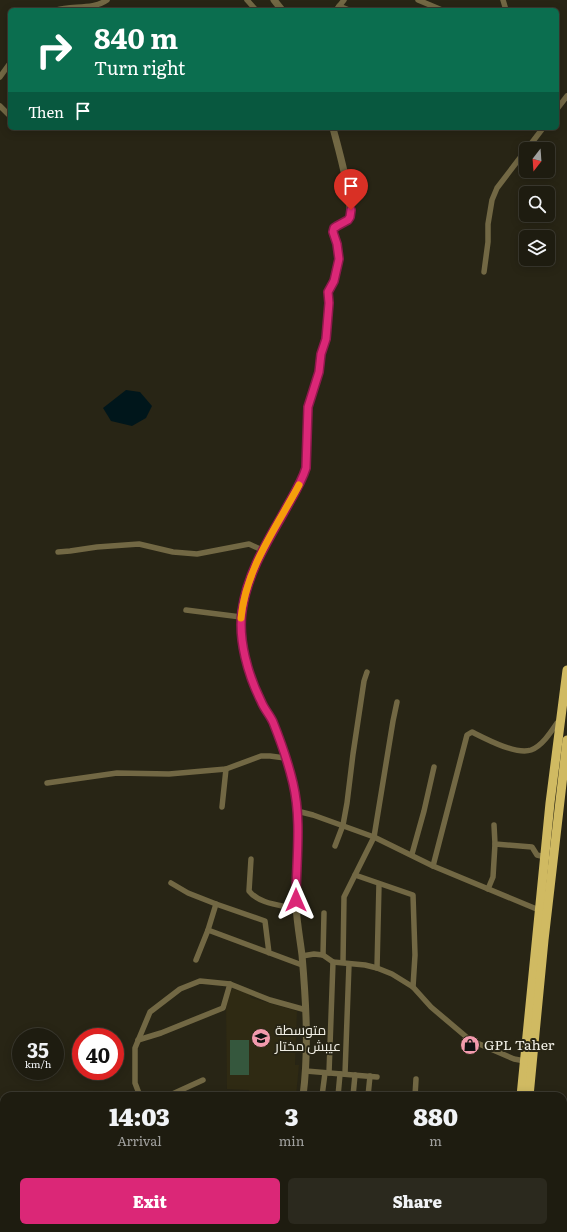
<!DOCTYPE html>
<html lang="en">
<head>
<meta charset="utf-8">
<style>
	:root { --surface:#1e1c10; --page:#2b291e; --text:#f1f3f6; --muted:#a1a19f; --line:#3c3a30; --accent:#db2777 }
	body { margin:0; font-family:Literata,Cairo,serif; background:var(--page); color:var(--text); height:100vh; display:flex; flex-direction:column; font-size:15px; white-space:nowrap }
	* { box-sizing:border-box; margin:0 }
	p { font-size:13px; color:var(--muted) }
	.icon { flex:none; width:22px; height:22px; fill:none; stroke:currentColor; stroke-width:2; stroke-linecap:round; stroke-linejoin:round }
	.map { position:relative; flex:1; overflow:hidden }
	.drawer { position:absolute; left:0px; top:1092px; width:567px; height:140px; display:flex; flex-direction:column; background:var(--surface); border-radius:12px 12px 0 0; box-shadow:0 2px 10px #0003,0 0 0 1px var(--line) }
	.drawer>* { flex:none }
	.hud { position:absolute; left:8px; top:8px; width:551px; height:122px; border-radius:6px; box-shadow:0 2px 10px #0003,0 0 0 1px var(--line); background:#0b6e4f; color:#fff; overflow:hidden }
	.needle { width:26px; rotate:197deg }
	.controls { position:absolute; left:519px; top:142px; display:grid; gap:8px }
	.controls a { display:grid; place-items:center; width:36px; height:36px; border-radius:6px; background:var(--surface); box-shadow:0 2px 10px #0003,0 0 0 1px var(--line); font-size:20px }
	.speed { position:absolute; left:12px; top:1028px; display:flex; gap:8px; font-size:20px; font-weight:700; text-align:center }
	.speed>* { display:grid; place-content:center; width:52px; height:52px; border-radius:50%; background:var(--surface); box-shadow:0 2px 10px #0003,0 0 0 1px var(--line); line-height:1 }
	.speed small { font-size:10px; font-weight:400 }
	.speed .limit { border:6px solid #d22; background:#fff; color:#111 }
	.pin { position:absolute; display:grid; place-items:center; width:34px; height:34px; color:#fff; margin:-41px -17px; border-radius:50% 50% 50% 0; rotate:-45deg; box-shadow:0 0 4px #0007 }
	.pin .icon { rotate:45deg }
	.me { position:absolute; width:44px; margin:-22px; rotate:0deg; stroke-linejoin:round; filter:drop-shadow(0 0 3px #0008) }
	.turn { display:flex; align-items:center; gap:14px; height:84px; padding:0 20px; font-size:18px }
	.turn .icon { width:52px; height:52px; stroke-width:2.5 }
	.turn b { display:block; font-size:28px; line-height:34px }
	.then { display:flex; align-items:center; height:38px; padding:0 20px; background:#0003; gap:8px; font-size:15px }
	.eta { display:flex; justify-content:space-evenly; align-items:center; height:68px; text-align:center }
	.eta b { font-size:24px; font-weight:800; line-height:28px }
	.action { display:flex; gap:8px; margin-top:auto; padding:8px 20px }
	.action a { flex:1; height:46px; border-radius:6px; background:var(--accent); color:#fff; font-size:16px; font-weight:800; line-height:46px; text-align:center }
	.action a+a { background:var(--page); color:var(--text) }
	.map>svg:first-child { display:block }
</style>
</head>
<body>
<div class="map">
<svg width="567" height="1232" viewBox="0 0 567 1232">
	<rect width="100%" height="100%" fill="#282515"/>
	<g fill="#2f2a13">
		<path d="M232,989L249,993L251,998L297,1011L295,1065H299L296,1096L251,1095L249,1090L227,1089L226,1002Z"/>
		<path d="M225,1228H272L270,1232H224Z"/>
	</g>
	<rect fill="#35573d" x="230" y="1040" width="19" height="35"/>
	<path fill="#00161b" d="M126,390L140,392L152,406L146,418L132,426L111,421L103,408Z"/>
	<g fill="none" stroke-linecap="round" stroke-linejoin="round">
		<g stroke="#726844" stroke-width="5.5">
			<path d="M247,0L256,10"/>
			<path d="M418,0L442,10"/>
			<path d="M503,0L506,10"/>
			<path d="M339,6L349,10"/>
			<path d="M56,10C72,5 93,10 107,0"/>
			<path d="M336,10L344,0"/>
			<path d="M0,77L10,63"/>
			<path d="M0,106L10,116"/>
			<path d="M557,109L567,96"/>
			<path d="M527,149L543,128"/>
			<path d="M484,272L488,242V224L492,200L497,188L526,150"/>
			<path d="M58,552L70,551L97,547L139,544L173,552L197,554L249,544L262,550"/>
			<path d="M186,610L241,617"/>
			<path d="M47,783L117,773L169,774L226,769L261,756H270L285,758"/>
			<path d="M222,807L226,769"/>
			<path d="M297,811L313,815L374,837L433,866L539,910"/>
			<path d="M494,825L495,844L532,847L537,855L545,857"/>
			<path d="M335,846L343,825L347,803L353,754L364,681L367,672"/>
			<path d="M412,854L424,811L434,767"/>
			<path d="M251,859L249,891C259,904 281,905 296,909"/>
			<path d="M433,866L467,735L472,732C486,739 516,755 531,750C542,746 551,732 557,723L561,722"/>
			<path d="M355,875L413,895L415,955L413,987"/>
			<path d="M171,883L188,893L216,904"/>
			<path d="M488,889L493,877L495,844"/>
			<path d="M269,953L265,921L216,904L208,930L302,965"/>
			<path d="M323,955L324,913"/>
			<path d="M302,956L314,954L323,955L333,962L365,965L377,968L392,974L413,987L431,1007L470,1040L514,1059L525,1061"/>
			<path d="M196,960L208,930"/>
			<path d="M343,962L344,897L374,837L393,721L397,702"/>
			<path d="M377,968L379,884"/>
			<path d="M138,1040L161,1033L223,1008L230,984"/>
			<path d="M306,1071L377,1077"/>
			<path d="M329,1073L333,962"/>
			<path d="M345,1074L349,964"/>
			<path d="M140,1096L135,1083V1048L150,1012L180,989L200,981L230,984L270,1000L306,1010"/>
			<path d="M168,1096L203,1080"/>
			<path d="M322,1096L325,1073"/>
			<path d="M338,1096L340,1074"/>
			<path d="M353,1096L355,1075"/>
			<path d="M368,1096L370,1076"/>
			<path d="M415,1096L416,1079"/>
			<path d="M0,1185L4,1190"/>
			<path d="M46,1228L60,1232"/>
			<path d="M317,1232L320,1228"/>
			<path d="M346,1232L348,1228"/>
		</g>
		<g stroke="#726844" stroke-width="7">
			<path d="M274,0L282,10"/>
			<path d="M303,1096C309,1049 306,1002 302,955C300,939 297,923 296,906C295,865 303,822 292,782C287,762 281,742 273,723C269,715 264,708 260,700C249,676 239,644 241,617C244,578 265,545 284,512C292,498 301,484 306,468L308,407L319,372L321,354L327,330L329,303L328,292L334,281L339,259L337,245L333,232L337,226L348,220C356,208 337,144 333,128"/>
			<path d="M275,1232L276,1228"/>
		</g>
		<g stroke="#d0ba62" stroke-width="9">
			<path d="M521,1096L550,803L567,670"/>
			<path d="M529,1096L544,940L567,740"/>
			<path d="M474,1232L476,1228"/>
			<path d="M482,1232L484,1228"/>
		</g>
	</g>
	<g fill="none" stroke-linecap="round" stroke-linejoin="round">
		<g stroke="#8e194d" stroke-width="10">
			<path id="route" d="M296,900C296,861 302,821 293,783C288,762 281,742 273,722C270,715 264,709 261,701C248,675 238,640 242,611C247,575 265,545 283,514C291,499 301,484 306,468L308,407L319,372L321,354L326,339L329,303L328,292L334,281L339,259L337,244L333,232L334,228L337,226L348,220L350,217L351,210"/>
		</g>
		<use href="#route" stroke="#db2777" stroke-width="7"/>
		<path stroke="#f59e0b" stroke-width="7" d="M241,618C246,568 276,528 299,485"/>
	</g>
	<defs>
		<g id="school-disc" transform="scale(1)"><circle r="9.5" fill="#f29aad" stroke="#282515"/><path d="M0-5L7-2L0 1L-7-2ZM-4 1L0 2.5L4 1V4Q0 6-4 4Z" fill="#111"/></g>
		<g id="shop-disc" transform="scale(1)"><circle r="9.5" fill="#f29aad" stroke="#282515"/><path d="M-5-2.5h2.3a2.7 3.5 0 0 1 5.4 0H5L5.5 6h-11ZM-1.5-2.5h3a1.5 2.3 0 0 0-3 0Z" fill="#111"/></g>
	</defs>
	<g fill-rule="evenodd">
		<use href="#school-disc" x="261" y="1038"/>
		<use href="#shop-disc" x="470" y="1045"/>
	</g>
	<g text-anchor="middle" stroke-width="4" stroke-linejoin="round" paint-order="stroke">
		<g font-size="14" fill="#f1efe5" stroke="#282515" text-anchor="start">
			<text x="275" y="1035">متوسطة<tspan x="275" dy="16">عيبش مختار</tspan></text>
			<text x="484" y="1050">GPL Taher</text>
		</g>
	</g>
</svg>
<div class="controls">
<a><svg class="needle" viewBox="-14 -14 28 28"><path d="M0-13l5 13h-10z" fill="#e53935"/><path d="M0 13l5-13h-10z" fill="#a1a19f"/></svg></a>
<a><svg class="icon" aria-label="search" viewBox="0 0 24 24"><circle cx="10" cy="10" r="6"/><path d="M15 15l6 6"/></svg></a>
<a><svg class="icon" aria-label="layers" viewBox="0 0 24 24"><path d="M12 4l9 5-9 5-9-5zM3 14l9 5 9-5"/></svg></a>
</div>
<div class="speed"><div>35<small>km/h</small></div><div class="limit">40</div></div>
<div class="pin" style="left:351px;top:210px;background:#d93025"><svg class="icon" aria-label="arrive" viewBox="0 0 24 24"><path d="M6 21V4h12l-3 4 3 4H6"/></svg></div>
<svg class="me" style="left:296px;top:900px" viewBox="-20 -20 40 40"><path d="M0-17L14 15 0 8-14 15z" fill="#db2777" stroke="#fff" stroke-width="4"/></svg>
<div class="hud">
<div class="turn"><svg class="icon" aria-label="right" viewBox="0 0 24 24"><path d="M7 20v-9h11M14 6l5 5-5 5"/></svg><div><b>840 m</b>Turn right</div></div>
<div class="then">Then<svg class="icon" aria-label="arrive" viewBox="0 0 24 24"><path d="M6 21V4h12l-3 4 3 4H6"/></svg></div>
</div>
<section class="drawer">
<div class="eta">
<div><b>14:03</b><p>Arrival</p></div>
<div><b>3</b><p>min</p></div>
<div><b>880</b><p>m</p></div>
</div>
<div class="action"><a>Exit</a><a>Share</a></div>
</section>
</div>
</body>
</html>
